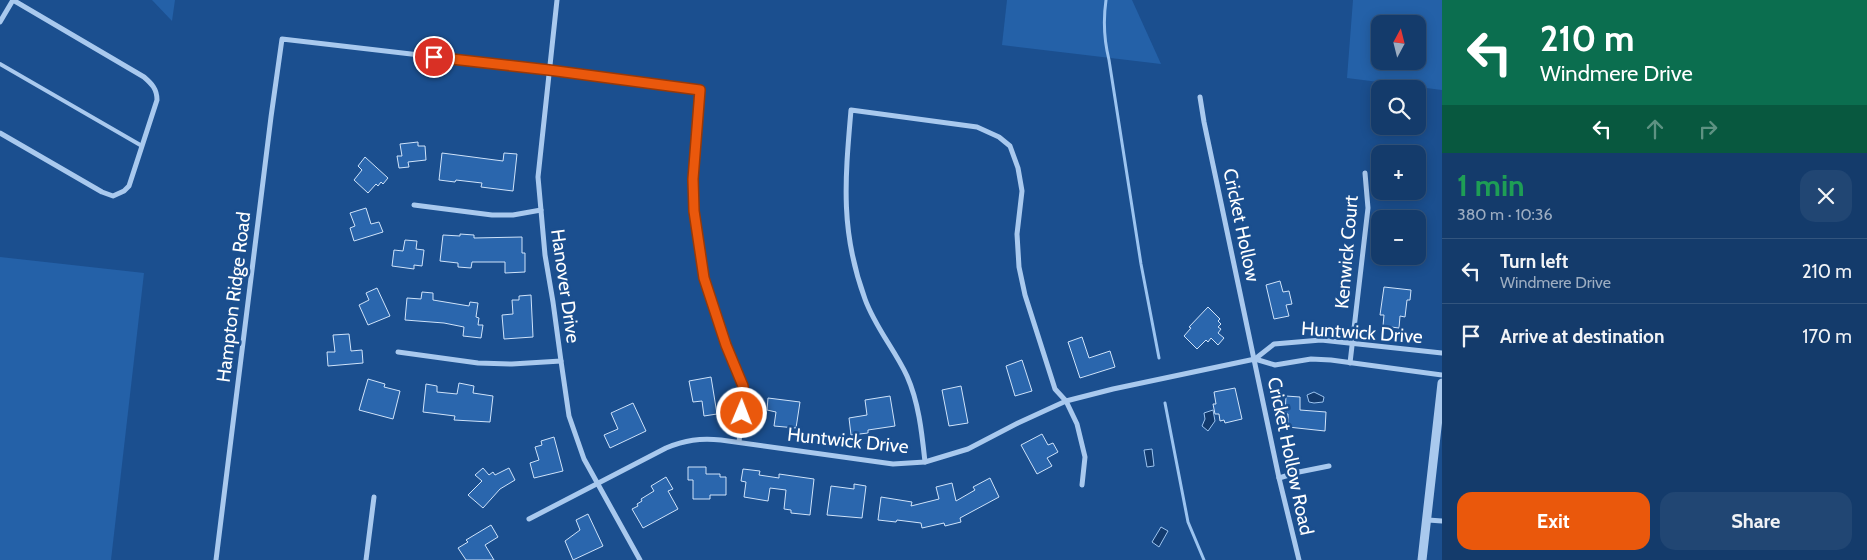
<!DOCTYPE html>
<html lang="en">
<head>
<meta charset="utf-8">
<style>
	:root { --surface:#143b6b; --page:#214673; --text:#f1f3f6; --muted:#9dadc1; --line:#33557e; --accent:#ea580c }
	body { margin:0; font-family:Cabin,sans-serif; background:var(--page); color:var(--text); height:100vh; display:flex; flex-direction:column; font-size:19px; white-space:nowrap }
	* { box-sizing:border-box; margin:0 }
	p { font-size:16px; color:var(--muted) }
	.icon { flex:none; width:28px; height:28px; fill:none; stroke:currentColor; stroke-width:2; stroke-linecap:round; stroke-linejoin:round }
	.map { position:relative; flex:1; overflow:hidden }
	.drawer { display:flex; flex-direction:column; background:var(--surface); width:425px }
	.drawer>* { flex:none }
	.top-card { background:#0b6e4f; color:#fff; overflow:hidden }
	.needle { width:32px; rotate:7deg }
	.fabs { position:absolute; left:1371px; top:15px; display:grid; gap:10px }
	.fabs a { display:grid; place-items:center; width:55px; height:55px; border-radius:10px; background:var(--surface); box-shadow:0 2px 12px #0003,0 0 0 1px var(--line); font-size:25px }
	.pin { position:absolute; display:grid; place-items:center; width:42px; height:42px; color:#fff; margin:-21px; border:2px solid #fff; border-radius:50%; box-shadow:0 1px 5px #0007 }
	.me { position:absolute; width:55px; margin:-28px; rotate:1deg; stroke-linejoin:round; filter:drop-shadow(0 0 4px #0008) }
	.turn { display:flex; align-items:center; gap:18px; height:105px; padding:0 15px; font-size:22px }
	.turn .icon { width:65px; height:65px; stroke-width:2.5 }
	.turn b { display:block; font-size:35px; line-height:42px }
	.lanes { display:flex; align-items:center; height:48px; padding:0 15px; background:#0003; justify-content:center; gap:25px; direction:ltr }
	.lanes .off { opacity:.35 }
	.round { display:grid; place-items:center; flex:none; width:52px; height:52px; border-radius:15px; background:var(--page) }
	.headline { display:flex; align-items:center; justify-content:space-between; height:85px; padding:0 15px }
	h1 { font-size:30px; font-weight:800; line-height:38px; color:#1e9e55 }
	.button { display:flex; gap:10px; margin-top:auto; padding:10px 15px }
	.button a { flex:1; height:58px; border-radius:15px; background:var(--accent); color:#fff; font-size:20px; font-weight:800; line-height:58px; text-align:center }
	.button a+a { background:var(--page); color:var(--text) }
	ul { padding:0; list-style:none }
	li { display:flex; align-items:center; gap:15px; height:65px; padding:0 15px; border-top:1px solid var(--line) }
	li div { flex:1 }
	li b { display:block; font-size:19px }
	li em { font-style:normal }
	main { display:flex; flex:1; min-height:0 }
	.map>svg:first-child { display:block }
</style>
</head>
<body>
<main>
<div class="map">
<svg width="1442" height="560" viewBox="0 0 1442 560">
	<rect width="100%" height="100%" fill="#1b4f8f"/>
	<g fill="#2461a8" fill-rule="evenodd">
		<path d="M153,0H175L172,21L152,0Z"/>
		<path d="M1007,0H1132L1161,64L1002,45Z"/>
		<path d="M1353,0H1442V90L1347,78ZM1380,24H1418V61H1380Z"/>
		<path d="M0,257L144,273L111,560H0Z"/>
	</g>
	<g fill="#123a6d" stroke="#9cc4f0">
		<path d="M1314,392L1324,397L1323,402L1314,403L1309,402L1307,395Z"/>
		<path d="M1213,410L1215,421L1208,431L1202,426L1205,419L1204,413Z"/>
		<path d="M1152,449L1154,466L1147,467L1144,450Z"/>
		<path d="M1161,527L1168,531L1159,547L1152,542Z"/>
	</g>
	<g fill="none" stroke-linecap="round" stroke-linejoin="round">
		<g stroke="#9cc4f0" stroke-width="3">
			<path d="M1106,0C1103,21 1104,40 1109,60L1141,264L1159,358"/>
			<path d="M1165,403L1188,522L1204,560"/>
		</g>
	</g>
	<g fill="#2a66ad" stroke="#cfe3fa">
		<path d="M418,142V146H425L426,160L408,162L409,167L399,168L397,156H402L400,144Z"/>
		<path d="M442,153L503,161L504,153L517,154L513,191L481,187L482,183L456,180L455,182L439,180Z"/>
		<path d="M365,157L388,178L383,184L381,182L378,186L376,184L368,193L354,180L362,170L358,166Z"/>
		<path d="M366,208L371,224L379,222L383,232L354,241L350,228L355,226L350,213Z"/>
		<path d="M460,234L474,235V238L522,237V253H525V272L505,273V262H472L471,268L458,267V263L440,261L443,235L460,236Z"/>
		<path d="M405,240L417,241L416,249L424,250L422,266L414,265V269L392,266L394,250L403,251Z"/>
		<path d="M1280,281L1283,292L1289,291L1292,304L1286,305L1289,316L1274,319L1266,285Z"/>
		<path d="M1384,287L1411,290L1410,300H1407L1405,317L1400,316L1399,328L1383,326L1384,315H1380Z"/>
		<path d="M377,288L390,316L368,325L359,305L369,300L366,293Z"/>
		<path d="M422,292L433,293V300L469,306L470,302L478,303L476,317L479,318L478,325H483L481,338L463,336L464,327L444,323L405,320L407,298L421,299Z"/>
		<path d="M531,295L533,337L504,339L502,315L513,314L512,300H519V296Z"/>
		<path d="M1208,307L1220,319L1218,321L1221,324L1218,327L1221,329L1218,333L1224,338L1218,345L1211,338L1208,342L1206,340L1197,349L1184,336L1191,328L1189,327Z"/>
		<path d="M349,334L351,351L362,350L363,363L328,366L327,352H335L333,335Z"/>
		<path d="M1082,337L1089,358L1110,351L1115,367L1080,378L1068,342Z"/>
		<path d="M1022,360L1032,391L1015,396L1006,366Z"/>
		<path d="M711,377L717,414L704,416L702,401L693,402L689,381Z"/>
		<path d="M368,379L385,384L384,387L400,391L393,419L359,410Z"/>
		<path d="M459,383L474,386L473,393L493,396L490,422L454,420L455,416L423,412L426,384L437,386V392L457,394Z"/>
		<path d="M961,386L968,423L949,426L942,390Z"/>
		<path d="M1235,388L1242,419L1225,423L1224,420L1220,421L1219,414H1215L1213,404H1216L1214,392Z"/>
		<path d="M890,396L895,426L868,430V433L851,435L849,418L867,415L865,400Z"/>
		<path d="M1286,396L1300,397V410L1326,412L1325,431L1288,427V414H1285Z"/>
		<path d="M768,398L800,402L796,428L774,426L776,412L767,410Z"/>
		<path d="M633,403L646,431L610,448L604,435L618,429L611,413Z"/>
		<path d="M1042,434L1048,445L1053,443L1058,452L1047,458L1052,466L1037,474L1021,445Z"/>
		<path d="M554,437L563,471L534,478L530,463L539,460L535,447L542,445L541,441Z"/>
		<path d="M688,467H706V474H720V477H726V495H710V499H693V480H688Z"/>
		<path d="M483,468L489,475L493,472L495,475L509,468L515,480L500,489L483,508L468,495L482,481L475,475Z"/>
		<path d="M743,469L760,471L759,475L779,478V474L814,479L810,515L791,513V510L784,509L786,490L770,488L768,501L744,497L746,482L741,481Z"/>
		<path d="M666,477L673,489L668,491L678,509L643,528L632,509L638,506L637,504L642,501L641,499L654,491L651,486Z"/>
		<path d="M990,478L999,497L960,518L961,522L945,526L944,523L922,528L921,523L897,520L896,522L878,520L881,497L912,502L911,506L939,499L936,487L952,483L956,501L975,490L973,487Z"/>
		<path d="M854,484L866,486L862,518L827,515L831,486L854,489Z"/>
		<path d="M588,514L603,546L573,560L565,541L580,530L576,520Z"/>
		<path d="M491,525L498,537L485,545L494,560H466L458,548L468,542L466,540Z"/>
	</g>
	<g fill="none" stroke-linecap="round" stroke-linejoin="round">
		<path stroke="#a9c9ee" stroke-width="4" d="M0,64L142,146"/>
		<g stroke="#a9c9ee" stroke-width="5">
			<path d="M557,0L538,177L545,255L553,302L561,361L569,416L584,459L640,560"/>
			<path d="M0,22L13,0"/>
			<path d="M1200,97L1204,122L1279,478L1299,560"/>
			<path d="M0,133L102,192L113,196L124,191L129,186L157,100C157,89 152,84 144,77L13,0"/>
			<path d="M414,205L492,215H513L541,210"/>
			<path d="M398,352L478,363L512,364L561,361"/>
			<path d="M1255,359L1275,365L1311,359L1331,360L1442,375"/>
			<path d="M1350,363L1368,208L1365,173"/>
			<path d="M925,462C922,434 919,403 907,376C895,350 875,327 865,299C840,231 845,180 851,110L977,127L999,137L1010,146L1018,168L1022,191L1017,234L1019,267L1025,295L1055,389L1066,401L1077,424L1085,457L1082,485"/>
			<path d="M1279,478L1299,472L1329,466"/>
			<path d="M529,519L666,448C685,440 700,438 721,440L893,464L925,462L968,449L1018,423L1066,401L1113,389L1255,359L1274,344L1321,340L1442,353"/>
			<path d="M1428,520L1442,521"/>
			<path d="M216,560L271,117L282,39L549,70L700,90L693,179L694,211L704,278L726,345L743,386L744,398L739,442"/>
			<path d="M366,560L374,497"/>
		</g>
		<path stroke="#a9c9ee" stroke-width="9" d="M1422,560L1442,383"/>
	</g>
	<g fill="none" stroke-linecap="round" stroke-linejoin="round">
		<g stroke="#983908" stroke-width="12">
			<path id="route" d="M434,57L549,70L700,90L693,179L694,211L704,278L726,345L743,386L744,398L742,413"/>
		</g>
		<use href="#route" stroke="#ea580c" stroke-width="9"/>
	</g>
	<g text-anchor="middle" stroke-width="5" stroke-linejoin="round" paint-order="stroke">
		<g font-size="19" fill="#fff" stroke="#1b4f8f">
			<text transform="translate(1242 225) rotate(78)" y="7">Cricket Hollow</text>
			<text transform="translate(1346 252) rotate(-85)" y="7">Kenwick Court</text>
			<text transform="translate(566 286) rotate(82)" y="7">Hanover Drive</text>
			<text transform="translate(233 297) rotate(-83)" y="7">Hampton Ridge Road</text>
			<text transform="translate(1362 332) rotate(4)" y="7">Huntwick Drive</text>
			<text transform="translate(848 440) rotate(6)" y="7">Huntwick Drive</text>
			<text transform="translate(1291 456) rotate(78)" y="7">Cricket Hollow Road</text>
		</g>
	</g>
</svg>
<div class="fabs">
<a><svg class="needle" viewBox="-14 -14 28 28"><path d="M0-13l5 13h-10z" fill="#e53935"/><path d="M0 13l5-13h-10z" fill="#9dadc1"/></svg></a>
<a><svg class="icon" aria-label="search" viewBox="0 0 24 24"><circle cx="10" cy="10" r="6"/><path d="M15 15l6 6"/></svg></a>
<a>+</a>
<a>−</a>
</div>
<div class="pin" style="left:434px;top:57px;background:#d93025"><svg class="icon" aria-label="arrive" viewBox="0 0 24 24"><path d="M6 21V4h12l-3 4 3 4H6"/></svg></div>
<svg class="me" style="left:742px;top:413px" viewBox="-20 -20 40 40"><circle r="17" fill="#ea580c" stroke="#fff" stroke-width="3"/><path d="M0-11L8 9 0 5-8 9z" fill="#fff"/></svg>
</div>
<section class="drawer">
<div class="top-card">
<div class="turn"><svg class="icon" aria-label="left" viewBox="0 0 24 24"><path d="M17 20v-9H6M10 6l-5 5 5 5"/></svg><div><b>210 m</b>Windmere Drive</div></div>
<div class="lanes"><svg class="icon" aria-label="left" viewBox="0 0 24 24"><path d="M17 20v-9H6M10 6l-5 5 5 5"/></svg><svg class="icon off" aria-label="ahead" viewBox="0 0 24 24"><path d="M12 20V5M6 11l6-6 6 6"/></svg><svg class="icon off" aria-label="right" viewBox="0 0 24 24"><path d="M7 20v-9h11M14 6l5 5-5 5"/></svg></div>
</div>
<div class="headline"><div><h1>1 min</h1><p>380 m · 10:36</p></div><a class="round"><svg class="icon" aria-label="close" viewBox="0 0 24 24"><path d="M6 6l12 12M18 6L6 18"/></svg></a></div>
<ul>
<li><svg class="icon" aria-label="left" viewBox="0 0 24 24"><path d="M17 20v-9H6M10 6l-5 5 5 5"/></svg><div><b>Turn left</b><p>Windmere Drive</p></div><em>210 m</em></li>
<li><svg class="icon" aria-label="arrive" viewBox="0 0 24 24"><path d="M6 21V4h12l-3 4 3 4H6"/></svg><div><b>Arrive at destination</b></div><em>170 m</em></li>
</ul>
<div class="button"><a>Exit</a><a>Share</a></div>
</section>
</main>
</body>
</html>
